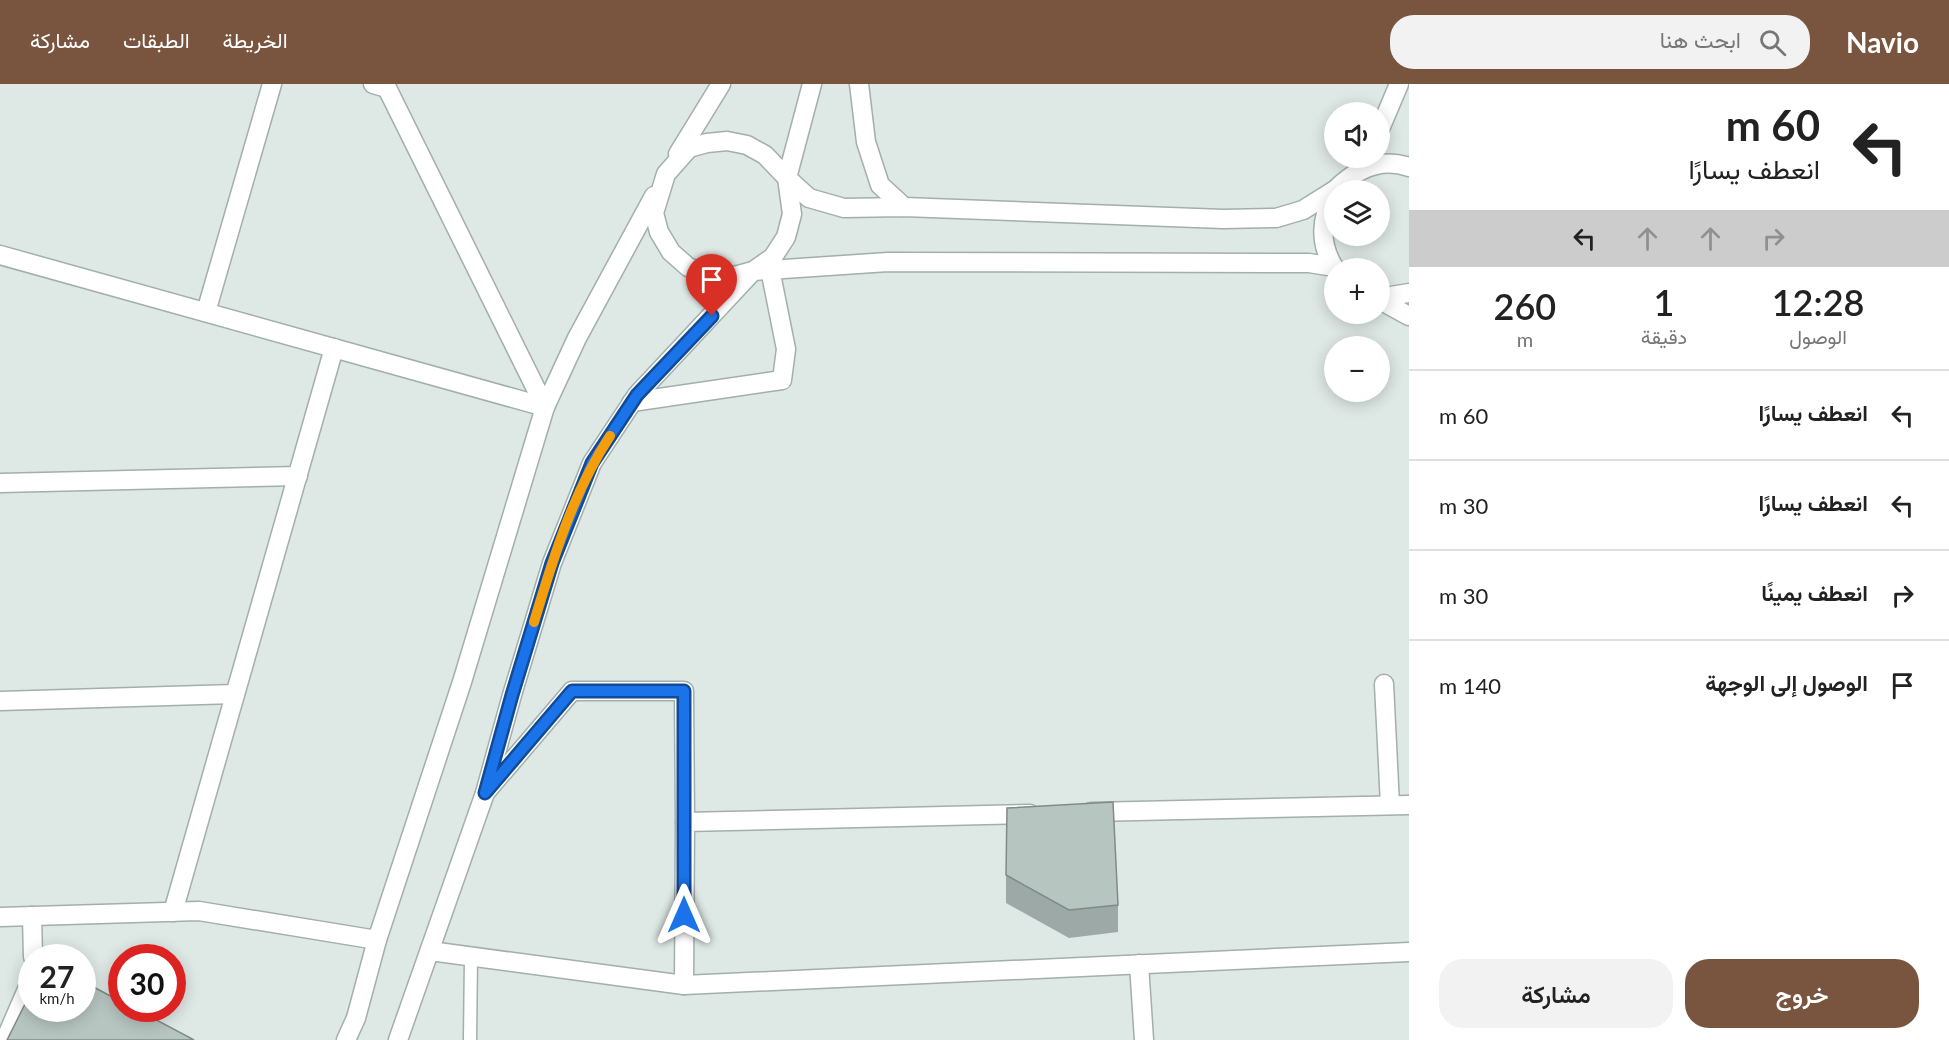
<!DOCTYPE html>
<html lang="ar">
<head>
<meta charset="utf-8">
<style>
	:root { --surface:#fff; --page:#f2f2f2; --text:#222; --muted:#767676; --line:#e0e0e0; --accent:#79543e }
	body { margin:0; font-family:Lato,Vazirmatn,sans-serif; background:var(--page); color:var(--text); direction:rtl; height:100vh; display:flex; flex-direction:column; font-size:22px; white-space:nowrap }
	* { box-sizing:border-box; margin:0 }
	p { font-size:20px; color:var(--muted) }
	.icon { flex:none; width:33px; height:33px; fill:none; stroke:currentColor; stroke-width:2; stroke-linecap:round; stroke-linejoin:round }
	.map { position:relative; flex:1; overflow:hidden; direction:ltr }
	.drawer { display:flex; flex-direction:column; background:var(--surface); width:540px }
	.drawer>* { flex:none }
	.banner { background:#fff; color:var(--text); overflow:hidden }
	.controls { position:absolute; left:1324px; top:18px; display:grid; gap:12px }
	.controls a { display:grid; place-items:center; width:66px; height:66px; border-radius:50%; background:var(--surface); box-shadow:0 3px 15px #0003; font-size:30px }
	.speed { position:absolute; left:18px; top:860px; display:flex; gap:12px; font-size:30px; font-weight:700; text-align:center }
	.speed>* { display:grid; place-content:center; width:78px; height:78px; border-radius:50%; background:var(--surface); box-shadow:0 3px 15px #0003; line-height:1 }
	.speed small { font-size:15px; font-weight:400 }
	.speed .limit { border:9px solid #d22; background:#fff; color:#111 }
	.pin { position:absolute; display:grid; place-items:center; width:51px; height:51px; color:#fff; margin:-62px -26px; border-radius:50% 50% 50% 0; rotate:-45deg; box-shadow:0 0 6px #0007 }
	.pin .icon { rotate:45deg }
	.me { position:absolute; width:66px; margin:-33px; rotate:0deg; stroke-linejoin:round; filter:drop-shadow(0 0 4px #0008) }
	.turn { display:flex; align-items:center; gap:21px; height:126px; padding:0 30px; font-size:27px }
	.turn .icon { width:78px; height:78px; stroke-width:2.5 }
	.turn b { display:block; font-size:42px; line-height:51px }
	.lanes { display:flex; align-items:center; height:57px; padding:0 30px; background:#0003; justify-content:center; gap:30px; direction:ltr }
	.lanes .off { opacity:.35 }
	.eta { display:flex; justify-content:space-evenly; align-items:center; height:102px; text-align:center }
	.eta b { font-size:36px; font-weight:600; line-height:42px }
	.button { display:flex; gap:12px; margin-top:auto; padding:12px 30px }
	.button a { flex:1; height:69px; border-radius:24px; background:var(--accent); color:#fff; font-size:24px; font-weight:600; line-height:69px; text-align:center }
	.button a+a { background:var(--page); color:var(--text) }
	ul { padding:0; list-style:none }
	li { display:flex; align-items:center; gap:18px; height:90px; padding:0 30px; border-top:2px solid var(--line) }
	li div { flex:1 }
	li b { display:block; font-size:22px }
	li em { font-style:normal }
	header { display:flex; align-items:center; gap:36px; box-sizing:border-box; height:84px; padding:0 30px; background:var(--accent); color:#fff }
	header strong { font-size:28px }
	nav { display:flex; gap:33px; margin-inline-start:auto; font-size:21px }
	.search { width:420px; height:54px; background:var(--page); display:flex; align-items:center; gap:15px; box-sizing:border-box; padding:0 21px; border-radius:24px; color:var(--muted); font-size:22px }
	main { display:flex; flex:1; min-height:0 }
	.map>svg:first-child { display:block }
</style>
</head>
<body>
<header>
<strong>Navio</strong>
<div class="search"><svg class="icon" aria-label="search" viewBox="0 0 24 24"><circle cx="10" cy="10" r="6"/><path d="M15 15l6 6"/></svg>ابحث هنا</div>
<nav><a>الخريطة</a><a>الطبقات</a><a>مشاركة</a></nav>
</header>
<main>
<section class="drawer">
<div class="banner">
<div class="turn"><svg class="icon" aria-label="left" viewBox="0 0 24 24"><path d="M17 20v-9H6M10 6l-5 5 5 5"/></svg><div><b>60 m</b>انعطف يسارًا</div></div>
<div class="lanes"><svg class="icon" aria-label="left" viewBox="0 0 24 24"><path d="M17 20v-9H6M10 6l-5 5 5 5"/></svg><svg class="icon off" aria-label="ahead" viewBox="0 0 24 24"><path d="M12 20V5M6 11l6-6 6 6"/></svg><svg class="icon off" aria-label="ahead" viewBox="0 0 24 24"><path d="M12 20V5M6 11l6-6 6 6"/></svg><svg class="icon off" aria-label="right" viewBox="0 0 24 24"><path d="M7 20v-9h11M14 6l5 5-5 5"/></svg></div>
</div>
<div class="eta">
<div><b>12:28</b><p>الوصول</p></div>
<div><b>1</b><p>دقيقة</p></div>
<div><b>260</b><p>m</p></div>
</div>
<ul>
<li><svg class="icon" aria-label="left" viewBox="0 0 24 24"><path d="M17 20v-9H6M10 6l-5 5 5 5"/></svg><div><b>انعطف يسارًا</b></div><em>60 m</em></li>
<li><svg class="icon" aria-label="left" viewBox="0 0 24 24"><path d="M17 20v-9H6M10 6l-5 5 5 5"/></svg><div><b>انعطف يسارًا</b></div><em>30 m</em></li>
<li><svg class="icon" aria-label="right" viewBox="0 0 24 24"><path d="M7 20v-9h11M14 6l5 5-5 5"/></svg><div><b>انعطف يمينًا</b></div><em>30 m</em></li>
<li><svg class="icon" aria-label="arrive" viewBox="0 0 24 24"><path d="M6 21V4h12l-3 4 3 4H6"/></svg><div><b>الوصول إلى الوجهة</b></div><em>140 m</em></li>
</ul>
<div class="button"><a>خروج</a><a>مشاركة</a></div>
</section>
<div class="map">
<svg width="1409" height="956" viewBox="0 0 1409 956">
	<rect width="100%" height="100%" fill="#dee8e5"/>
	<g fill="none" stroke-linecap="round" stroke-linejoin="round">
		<g stroke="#a2afac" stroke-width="15">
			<path id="service" d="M470,956L471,873"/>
		</g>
		<g stroke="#a2afac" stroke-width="21">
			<g id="minor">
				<path d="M373,0L387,4L545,323"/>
				<path d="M859,0L866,58L880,101L904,123"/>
				<path d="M1380,45L1399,0"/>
				<path d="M787,94L809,114L844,124L904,123L1223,135L1276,134L1303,126L1335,106"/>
				<path d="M1335,106C1355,86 1380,73 1409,83"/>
				<path d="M1335,107C1321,134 1318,158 1335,185"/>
				<path d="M0,171L545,323"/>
				<path d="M753,187L888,178L1309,179L1334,183"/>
				<path d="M1380,212L1385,213L1409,209"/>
				<path d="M1380,216L1409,232"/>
				<path d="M206,228L272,0"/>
				<path d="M632,318L782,296L786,265L770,185"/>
				<path d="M0,399L298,392"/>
				<path d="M1384,600L1390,721"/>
				<path d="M0,617L235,610"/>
				<path d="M485,709L572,607H684L685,738"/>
				<path d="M1091,728L1409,721"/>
				<path d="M173,828L334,264"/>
				<path d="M32,832L33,873"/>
				<path d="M0,833L199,827L377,856"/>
				<path d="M430,867L684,901L1409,868"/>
				<path d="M1139,880L1144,956"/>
				<path d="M684,901L685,738L1030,730"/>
				<path d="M5,956L32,894"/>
			</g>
		</g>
		<g stroke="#a2afac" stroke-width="21">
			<g id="tertiary">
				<path d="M678,70L721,0"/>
				<path d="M787,94L812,0"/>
				<path d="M346,956L356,934L377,856L462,598L545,323L577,254L654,112"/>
				<path d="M398,956L485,709L512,611L552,479L592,379L637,311L753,187L773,173L786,153L792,130L787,94L765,71L747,61L727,57L707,59L689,64L666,90L654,129L659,148L671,168L688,183L709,192L731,193L753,187"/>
			</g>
		</g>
		<use href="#service" stroke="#fff" stroke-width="12"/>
		<use href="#minor" stroke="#fff" stroke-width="18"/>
		<use href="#tertiary" stroke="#fff" stroke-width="18"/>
	</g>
	<path fill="#9da9a6" d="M1006,791L1118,821V848L1069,854L1006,819Z"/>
	<g fill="#b7c5c1" stroke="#808a87" stroke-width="1.5">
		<path d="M1113,718L1118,821L1069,826L1006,791L1007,724Z"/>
		<path d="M82,897L122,918V924H134L194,956H7L32,906V924H82Z"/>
	</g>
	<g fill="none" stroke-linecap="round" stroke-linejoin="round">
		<g stroke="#114b97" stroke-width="15">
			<path id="route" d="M684,831V607H572L485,709L512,611L552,479L592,379L637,311L712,232"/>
		</g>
		<use href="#route" stroke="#1a73e8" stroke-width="10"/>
		<path stroke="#f59e0b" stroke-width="10" d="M534,538C553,475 573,408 610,352"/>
	</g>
</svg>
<div class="controls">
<a><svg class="icon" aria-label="sound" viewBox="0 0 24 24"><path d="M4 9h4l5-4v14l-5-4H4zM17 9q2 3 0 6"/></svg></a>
<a><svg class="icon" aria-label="layers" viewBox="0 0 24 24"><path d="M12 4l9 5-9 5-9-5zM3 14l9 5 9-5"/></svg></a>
<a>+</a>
<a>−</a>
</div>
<div class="speed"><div>27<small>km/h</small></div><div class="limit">30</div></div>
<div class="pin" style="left:712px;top:232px;background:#d93025"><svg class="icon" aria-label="arrive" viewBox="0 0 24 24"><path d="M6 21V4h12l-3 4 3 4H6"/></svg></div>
<svg class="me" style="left:684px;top:831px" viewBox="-20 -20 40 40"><path d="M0-17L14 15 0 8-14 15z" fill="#1a73e8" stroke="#fff" stroke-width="4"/></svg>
</div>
</main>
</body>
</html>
